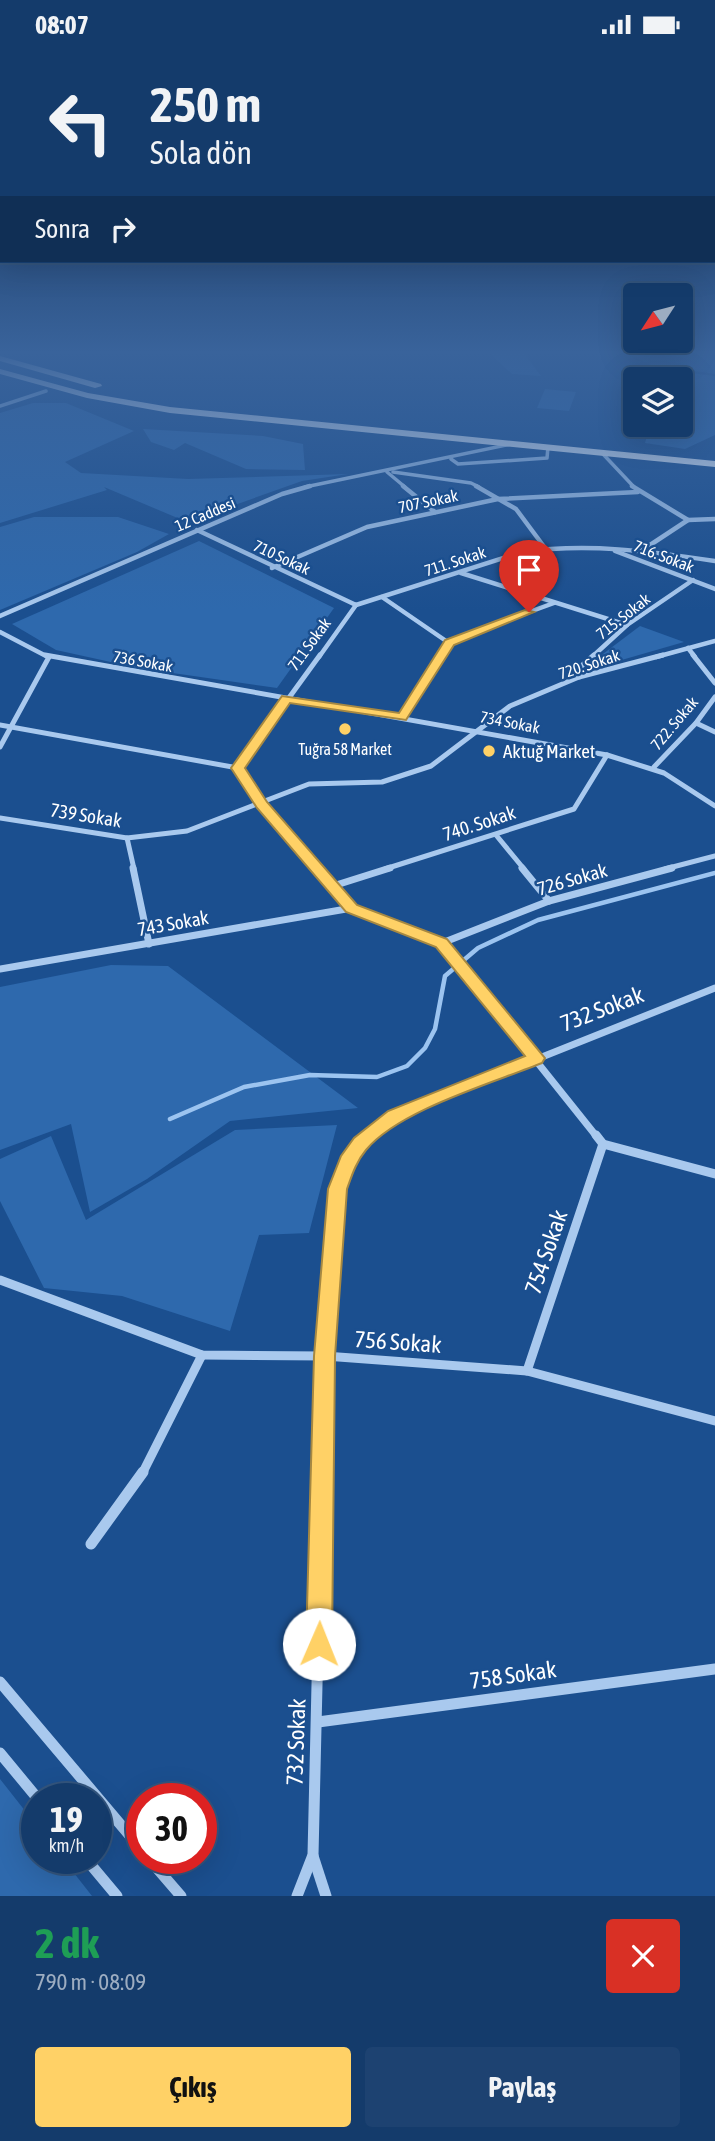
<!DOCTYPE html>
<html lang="tr">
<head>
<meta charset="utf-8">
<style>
	:root { --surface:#143b6b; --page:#1d4271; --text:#f1f3f6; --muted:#9dadc1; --line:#33557e; --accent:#ffd166 }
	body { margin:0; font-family:"Asap Condensed",sans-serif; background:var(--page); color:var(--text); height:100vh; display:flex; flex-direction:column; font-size:26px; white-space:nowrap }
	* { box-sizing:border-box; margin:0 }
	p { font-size:23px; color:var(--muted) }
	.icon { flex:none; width:38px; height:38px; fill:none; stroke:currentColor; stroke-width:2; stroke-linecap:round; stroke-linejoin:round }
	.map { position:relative; height:1847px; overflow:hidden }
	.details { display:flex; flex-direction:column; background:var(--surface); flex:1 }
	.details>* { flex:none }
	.hud { position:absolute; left:0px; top:0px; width:716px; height:214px; box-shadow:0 7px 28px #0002,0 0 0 2px var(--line); background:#143b6b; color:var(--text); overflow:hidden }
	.needle { width:46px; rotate:234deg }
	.controls { position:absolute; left:623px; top:234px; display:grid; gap:14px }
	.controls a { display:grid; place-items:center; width:70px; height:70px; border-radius:7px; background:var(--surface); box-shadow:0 7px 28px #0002,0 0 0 2px var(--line); font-size:35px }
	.speed { position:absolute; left:21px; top:1734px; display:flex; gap:14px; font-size:35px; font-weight:700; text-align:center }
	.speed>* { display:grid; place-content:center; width:91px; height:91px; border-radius:50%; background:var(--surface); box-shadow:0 7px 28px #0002,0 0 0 2px var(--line); line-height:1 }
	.speed small { font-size:18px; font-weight:400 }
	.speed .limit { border:10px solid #d22; background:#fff; color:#111 }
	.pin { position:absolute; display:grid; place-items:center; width:60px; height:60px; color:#fff; margin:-72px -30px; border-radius:50% 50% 50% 0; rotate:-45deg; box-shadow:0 0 7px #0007 }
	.pin .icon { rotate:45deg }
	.me { position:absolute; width:77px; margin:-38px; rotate:1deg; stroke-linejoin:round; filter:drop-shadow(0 0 5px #0008) }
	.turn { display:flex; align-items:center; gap:24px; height:147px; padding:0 35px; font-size:32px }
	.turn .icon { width:91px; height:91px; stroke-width:2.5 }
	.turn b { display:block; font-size:49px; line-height:60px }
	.then { display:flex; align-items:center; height:66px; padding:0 35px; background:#0003; gap:14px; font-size:26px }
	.round { display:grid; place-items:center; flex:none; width:74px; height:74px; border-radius:7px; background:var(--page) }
	.summary { display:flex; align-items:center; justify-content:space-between; height:119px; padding:0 35px }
	h1 { font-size:42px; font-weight:700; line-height:52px; color:#1e9e55 }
	.button { display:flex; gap:14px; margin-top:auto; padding:14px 35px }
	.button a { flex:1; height:80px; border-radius:7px; background:var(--accent); color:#111; font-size:28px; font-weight:700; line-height:80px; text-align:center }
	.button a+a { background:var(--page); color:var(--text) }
	.status { display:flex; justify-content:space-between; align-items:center; height:49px; padding:0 35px; background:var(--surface); direction:ltr }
	.status svg { height:19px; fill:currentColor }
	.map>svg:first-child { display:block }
</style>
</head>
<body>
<div class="status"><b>08:07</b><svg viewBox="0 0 49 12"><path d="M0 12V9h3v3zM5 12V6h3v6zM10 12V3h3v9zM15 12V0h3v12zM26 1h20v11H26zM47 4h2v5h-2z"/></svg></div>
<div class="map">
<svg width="715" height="1847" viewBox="0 0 715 1847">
	<rect width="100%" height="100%" fill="#1b4f8f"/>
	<g fill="#2e69ad">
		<path d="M488,303H523L541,327L512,325Z"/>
		<path d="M625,303H715V325L682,320L666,324Z"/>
		<path d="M682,323L715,327V386L685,400L645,394L650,376H681V331H664Z"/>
		<path d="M545,340L576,343L569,362L537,359Z"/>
		<path d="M33,354H66L134,382L65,413L81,424L188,430L348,425L302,432L187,473L104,438L107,441L0,474V364Z"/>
		<path d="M143,380L263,387L303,395L305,421L246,420L185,394L174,401L151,393Z"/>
		<path d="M34,468H118L169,485L137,503L0,561V478Z"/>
		<path d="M199,492L334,559L277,639L138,619L56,601L12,575Z"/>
		<path d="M640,577L684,593L587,621L591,614Z"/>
		<path d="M111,916L168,917L358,1059L230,1072L147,1130L90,1163L71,1075L0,1101V938Z"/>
		<path d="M337,1076L309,1184L259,1186L230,1282L122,1247L44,1239L0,1152V1110L51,1087L86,1171L235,1081Z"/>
		<path d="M0,1730L37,1777V1810H63L92,1847H0Z"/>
	</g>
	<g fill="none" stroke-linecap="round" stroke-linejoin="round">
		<path stroke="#9cc4f0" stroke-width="4.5" d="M170,1070L244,1038L310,1026L377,1028L407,1017L425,999L435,980L445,927L478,899L538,871L715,824"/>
		<g stroke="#a9c9ee" stroke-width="3.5">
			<path d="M0,357L46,342"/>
			<path d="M602,404L634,438"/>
			<path d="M451,410L458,415L547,409L548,398"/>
			<path d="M387,423L405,438"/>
			<path d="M393,423L471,434L479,438"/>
			<path d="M305,438L511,395"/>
		</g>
		<g stroke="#a9c9ee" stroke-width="4.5">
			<path d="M403,437L435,463"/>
			<path d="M476,437L516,460L545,499"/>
			<path d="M632,437L688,471"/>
			<path d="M197,481L356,556"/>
			<path d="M615,502L715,540"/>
			<path d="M641,502L688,471L715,470"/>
			<path d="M272,519L367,478L498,450L638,443"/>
			<path d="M461,524L627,576"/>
			<path d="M382,548L449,594"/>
			<path d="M356,556L522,503C587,494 650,502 715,512"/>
			<path d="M0,567L282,445L310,437"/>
			<path d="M0,583L48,608"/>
			<path d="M688,599L695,608"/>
			<path d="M319,608L356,556"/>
			<path d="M438,608L452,591L554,554"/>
			<path d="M592,608L627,576L693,531"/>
			<path d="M656,608L715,592"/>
		</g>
		<g stroke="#a9c9ee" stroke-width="5">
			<path d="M45,606L607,706L664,724L715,757"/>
			<path d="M693,606L715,634"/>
			<path d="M579,628L578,620L594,606"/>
			<path d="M402,669L439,606"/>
			<path d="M696,674L715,683"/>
			<path d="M0,676L238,719L262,756L318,820"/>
			<path d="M0,698L49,608"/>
			<path d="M654,718L696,674L715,648"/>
			<path d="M238,719L320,606"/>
			<path d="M0,769L127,789L187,782L309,735L382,733L431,717L510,657L579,628L663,606"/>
			<path d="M496,786L524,820"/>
			<path d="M127,789L134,820"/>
			<path d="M385,820L574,760L607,706"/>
			<path d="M665,820L715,807"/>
		</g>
		<g stroke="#a9c9ee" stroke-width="7">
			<path d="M133,819L149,895"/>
			<path d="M317,819L352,859L442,894L597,1088"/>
			<path d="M522,819L549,852"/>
			<path d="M333,837L390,819"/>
			<path d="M442,894L549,852L672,819"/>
			<path d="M0,920L352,859"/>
			<path d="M368,1088L394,1067L715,939"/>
		</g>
		<g stroke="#a9c9ee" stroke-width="9">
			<path d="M596,1086L603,1095L715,1125"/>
			<path d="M0,1231L202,1306L325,1307L527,1322L715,1372"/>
			<path d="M527,1322L603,1095"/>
			<path d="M142,1425L202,1306"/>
			<path d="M322,1425L325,1307L338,1140L348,1113L371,1086"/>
		</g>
		<g stroke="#a9c9ee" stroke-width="11">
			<path d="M91,1495L143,1423"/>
			<path d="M0,1633L142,1801"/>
			<path d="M318,1673L715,1620"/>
			<path d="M0,1704L38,1750"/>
			<path d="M313,1807L326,1847"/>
			<path d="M86,1810L117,1847"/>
			<path d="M149,1810L181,1847"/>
			<path d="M297,1847L313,1806L322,1423"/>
		</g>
		<g fill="#f0f6ff" fill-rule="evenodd">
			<path d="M0,307L101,335L102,337L95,339L0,312Z"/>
			<path d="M0,320L88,344L170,358L715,412V418L170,364L87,349L0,325Z"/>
		</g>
	</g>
	<linearGradient id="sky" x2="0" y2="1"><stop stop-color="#0f2b4f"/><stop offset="0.54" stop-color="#39639b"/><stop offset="1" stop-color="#39639b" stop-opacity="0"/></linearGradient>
	<rect width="715" height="561" fill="url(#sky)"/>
	<path fill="#ffd166" stroke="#a68842" stroke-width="2" d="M525,561L534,563L454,596L406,671L290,654L245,719L267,753L357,856L447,890L545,1009L542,1014C493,1034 399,1061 366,1101C356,1113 352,1126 347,1140L335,1307L332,1595L328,1604L319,1608L310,1604L306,1595L314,1307L328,1140L341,1107L354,1089L388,1062L525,1007L436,898L346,863L257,759L231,719L282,647L399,664L445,591Z"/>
	<g fill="#ffd166" stroke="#1b4f8f" stroke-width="2.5">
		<circle cx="345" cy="680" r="7"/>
		<circle cx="489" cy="702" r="7"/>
	</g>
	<g text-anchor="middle" stroke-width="5" stroke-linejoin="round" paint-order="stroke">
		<g font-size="16" fill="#fff" stroke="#1b4f8f">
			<text transform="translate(428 452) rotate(-12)" y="6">707 Sokak</text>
			<text transform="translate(205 465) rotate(-23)" y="6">12 Caddesi</text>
			<text transform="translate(664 507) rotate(21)" y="6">716. Sokak</text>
			<text transform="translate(282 508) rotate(25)" y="6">710 Sokak</text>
			<text transform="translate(455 512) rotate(-18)" y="6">711. Sokak</text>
			<text transform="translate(623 567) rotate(-38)" y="6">715. Sokak</text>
			<text transform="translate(309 595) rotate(-54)" y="6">711 Sokak</text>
			<text transform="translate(143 612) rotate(10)" y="6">736 Sokak</text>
			<text transform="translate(589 615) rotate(-18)" y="6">720. Sokak</text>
			<text transform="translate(510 673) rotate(11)" y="6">734 Sokak</text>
			<text transform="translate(674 674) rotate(-50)" y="6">722. Sokak</text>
		</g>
		<g font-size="16" fill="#fff" stroke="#1b4f8f">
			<text x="345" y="706">Tuğra 58 Market</text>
		</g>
		<g font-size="19" fill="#fff" stroke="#1b4f8f" text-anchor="start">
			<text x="503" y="709">Aktuğ Market</text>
		</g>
		<g font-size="19" fill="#fff" stroke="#1b4f8f">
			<text transform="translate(86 766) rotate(9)" y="7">739 Sokak</text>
			<text transform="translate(479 774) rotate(-18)" y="7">740. Sokak</text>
			<text transform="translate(572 830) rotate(-16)" y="7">726 Sokak</text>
			<text transform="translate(173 874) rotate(-10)" y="7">743 Sokak</text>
		</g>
		<g font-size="23" fill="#fff" stroke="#1b4f8f">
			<text transform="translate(602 960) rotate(-21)" y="8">732 Sokak</text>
			<text transform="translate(546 1203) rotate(-71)" y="8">754 Sokak</text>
			<text transform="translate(398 1293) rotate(4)" y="8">756 Sokak</text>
			<text transform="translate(513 1626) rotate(-8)" y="8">758 Sokak</text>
			<text transform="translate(296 1693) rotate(-88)" y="8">732 Sokak</text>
		</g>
	</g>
</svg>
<div class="controls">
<a><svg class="needle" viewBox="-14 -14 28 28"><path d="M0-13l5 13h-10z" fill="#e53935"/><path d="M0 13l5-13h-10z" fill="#9dadc1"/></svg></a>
<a><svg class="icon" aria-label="layers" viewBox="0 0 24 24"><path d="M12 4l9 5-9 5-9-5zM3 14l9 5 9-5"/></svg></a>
</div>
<div class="speed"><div>19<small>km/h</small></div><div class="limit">30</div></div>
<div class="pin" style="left:529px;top:563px;background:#d93025"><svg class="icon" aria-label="arrive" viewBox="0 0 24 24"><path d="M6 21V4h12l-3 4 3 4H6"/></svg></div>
<svg class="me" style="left:319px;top:1595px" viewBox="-20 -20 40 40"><circle r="19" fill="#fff"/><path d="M0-13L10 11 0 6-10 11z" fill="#ffd166"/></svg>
<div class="hud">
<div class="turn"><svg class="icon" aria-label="left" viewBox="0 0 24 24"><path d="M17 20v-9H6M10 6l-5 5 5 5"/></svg><div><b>250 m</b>Sola dön</div></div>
<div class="then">Sonra<svg class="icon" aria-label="right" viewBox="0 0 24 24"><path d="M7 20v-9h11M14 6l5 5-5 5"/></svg></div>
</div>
</div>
<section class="details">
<div class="summary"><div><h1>2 dk</h1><p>790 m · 08:09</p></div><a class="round" style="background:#d93025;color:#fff"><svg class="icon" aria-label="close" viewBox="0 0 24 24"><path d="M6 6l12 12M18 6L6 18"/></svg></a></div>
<div class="button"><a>Çıkış</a><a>Paylaş</a></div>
</section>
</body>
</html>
